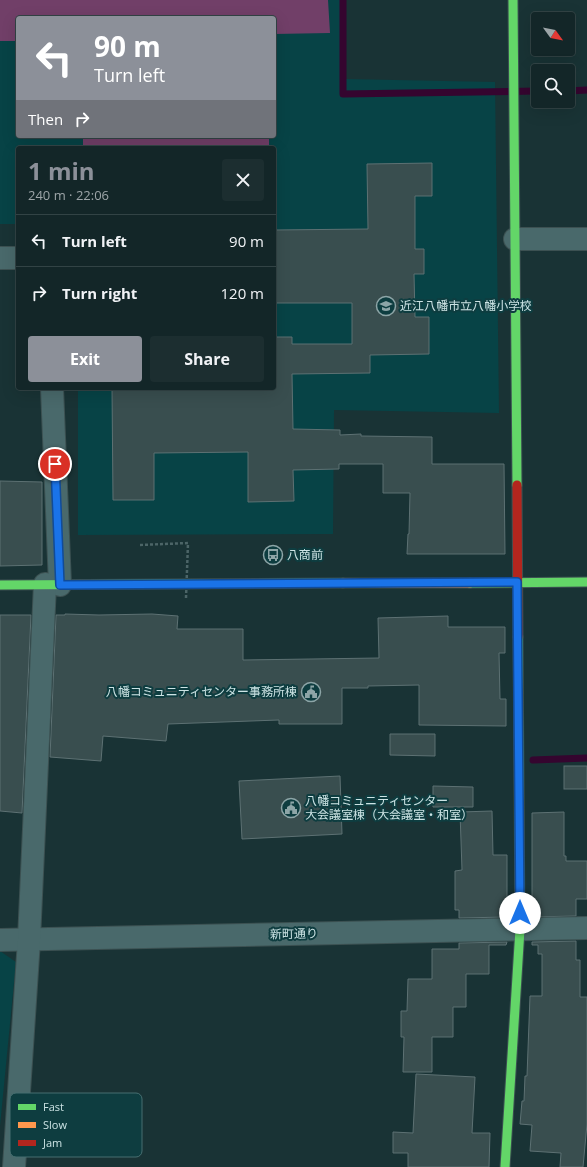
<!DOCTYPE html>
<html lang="en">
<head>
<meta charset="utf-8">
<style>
	:root { --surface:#132628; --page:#1c2e30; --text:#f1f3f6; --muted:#9da5a8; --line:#324345; --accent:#8c9099 }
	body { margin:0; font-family:"Open Sans","Noto Sans JP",sans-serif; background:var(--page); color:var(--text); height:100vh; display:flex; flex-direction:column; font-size:15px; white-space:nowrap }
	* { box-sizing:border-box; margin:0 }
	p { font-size:13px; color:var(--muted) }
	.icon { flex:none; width:22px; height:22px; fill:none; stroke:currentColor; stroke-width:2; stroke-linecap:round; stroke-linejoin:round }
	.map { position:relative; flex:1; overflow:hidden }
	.drawer { position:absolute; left:16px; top:146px; width:260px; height:244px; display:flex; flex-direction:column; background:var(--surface); border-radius:4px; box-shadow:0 4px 16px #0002,0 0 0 1px var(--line) }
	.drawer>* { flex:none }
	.hud { position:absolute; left:16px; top:16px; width:260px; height:122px; border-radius:4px; box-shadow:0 4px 16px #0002,0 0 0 1px var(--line); background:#8c9099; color:#fff; overflow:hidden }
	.needle { width:26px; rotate:123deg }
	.tools { position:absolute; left:531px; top:12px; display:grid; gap:8px }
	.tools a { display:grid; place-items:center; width:44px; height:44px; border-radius:4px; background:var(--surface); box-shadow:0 4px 16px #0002,0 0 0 1px var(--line); font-size:20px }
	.pin { position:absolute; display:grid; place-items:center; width:34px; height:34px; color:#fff; margin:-17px; border:2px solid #fff; border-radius:50%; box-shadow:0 1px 4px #0007 }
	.me { position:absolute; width:44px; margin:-22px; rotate:0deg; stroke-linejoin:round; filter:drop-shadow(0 0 3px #0008) }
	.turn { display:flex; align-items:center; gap:14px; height:84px; padding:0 12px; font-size:18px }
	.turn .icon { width:52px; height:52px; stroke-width:2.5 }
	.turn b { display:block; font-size:28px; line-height:34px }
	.then { display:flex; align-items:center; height:38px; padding:0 12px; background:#0003; gap:8px; font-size:15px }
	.round { display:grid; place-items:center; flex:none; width:42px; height:42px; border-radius:4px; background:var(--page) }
	.summary { display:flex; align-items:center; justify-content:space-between; height:68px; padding:0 12px }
	h1 { font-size:24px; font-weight:700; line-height:30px; color:var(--accent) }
	.cta { display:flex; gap:8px; margin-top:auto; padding:8px 12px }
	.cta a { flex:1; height:46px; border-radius:4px; background:var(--accent); color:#fff; font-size:16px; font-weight:700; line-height:46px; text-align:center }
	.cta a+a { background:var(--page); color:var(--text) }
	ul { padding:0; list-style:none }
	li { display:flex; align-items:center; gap:12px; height:52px; padding:0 12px; border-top:1px solid var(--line) }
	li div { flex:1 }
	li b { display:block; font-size:15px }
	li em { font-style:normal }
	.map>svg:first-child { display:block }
</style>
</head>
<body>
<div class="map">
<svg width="587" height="1167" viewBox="0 0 587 1167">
	<rect width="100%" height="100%" fill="#193335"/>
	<g fill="#074346" fill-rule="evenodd">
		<path d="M0,0H340L345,79L495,82L499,413L334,410L333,534L78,535V388H274V148H18V224H0ZM18,18H274V136H18Z"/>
		<path d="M0,951L16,962L0,1126Z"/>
	</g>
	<g fill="#713f68">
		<path d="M0,0H328L330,33L274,34V18H18V41H0Z"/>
		<rect x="83" y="136" width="186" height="12"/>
	</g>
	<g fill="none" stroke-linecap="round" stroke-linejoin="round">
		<g stroke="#35052f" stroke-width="7">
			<path d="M343,0V94L538,91"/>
			<path d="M568,91L587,90"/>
			<path d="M533,760L587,758"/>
		</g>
	</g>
	<g fill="#394e4f" stroke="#5d7173">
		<path d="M432,163V196H415V249H424V274H414L415,317H429V354L370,355V373L292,374L293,429L340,430V435L361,434V436L432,437V464H504L505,554H407L408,534H409L410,493H383V464H339V469L293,470L294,501L248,502V452L154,453V500H113L112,388H274V337H292V344H352V303H274V230L368,229L367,164Z"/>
		<path d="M0,481L42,482V565L0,566Z"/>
		<path d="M65,614L99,615L152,614L178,616L177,629H243V660L379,658L378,618L448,616V627H505V653H499L500,699H506V726L419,725V685L368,686V688H342V724H279V720L168,724L166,741L103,736L101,761L50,757L56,615H65Z"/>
		<path d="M0,615H31L22,813L0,811Z"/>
		<path d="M390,734H435V756L390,755Z"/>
		<rect x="564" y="766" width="23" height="23"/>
		<path d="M340,776L342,834L242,839L239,781Z"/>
		<path d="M433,786L473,787V807H433Z"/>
		<path d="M492,811L493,855H507V917L459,918V910H455V871L462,870L460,812Z"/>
		<path d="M564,812V856H566V861H587V899H576V916L532,917V813Z"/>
		<path d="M576,941V960H580V997H587V1124L583,1167H560L561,1153L530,1151L532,1125L520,1124L522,1101H524L525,1076H527L530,996H542V954H538V945H532V942Z"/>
		<path d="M507,942L506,945H489V974H466V1007H453V1037H432V1072H403L404,1037H401V1011H407L408,979H432V949H459V943Z"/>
		<path d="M416,1074L475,1077L472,1133H490L489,1167H408V1153H393V1132L413,1133Z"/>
	</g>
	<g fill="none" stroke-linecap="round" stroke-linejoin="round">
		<g stroke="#3c5152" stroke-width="24">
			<g id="street">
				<path d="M515,239H587"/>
				<path d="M0,258H18"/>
				<path d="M52,388L60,585"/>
				<path d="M0,940L587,928"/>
				<path d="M14,1167L29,940L45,584"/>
			</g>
		</g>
		<g stroke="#3c5152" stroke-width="11">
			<g id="fast">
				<path d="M513,0L517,485"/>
				<path d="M470,583L587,582"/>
				<path d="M0,585L343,583"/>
				<path d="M505,1167L520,929L518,637"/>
			</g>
		</g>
		<g stroke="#3c5152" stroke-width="11">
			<path id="slow" d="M343,583H470"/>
		</g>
		<g stroke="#3c5152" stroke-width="11">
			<path id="jam" d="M517,485L518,637"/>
		</g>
		<path stroke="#4c6567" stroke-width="2.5" stroke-dasharray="3 2" stroke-linecap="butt" d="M140,545L188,543"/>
		<use href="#street" stroke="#49696b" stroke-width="22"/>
		<use href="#fast" stroke="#63d668" stroke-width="9"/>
		<use href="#slow" stroke="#ff974d" stroke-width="9"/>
		<use href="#jam" stroke="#b3261e" stroke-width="9"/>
		<path stroke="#4c6567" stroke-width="2.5" stroke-dasharray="3 2" stroke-linecap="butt" d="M186,598L188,543"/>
	</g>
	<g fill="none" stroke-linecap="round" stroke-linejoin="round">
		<g stroke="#114b97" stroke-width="10">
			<path id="route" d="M55,464L60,585L517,582L520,913"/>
		</g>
		<use href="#route" stroke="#1a73e8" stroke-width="7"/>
	</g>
	<defs>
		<g id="school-ring" transform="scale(1)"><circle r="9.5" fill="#0e3d40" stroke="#8da5a7" stroke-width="1.5"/><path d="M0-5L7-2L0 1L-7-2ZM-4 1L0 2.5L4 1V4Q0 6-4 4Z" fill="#8da5a7"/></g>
		<g id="bus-ring" transform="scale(1)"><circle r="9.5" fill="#0e3d40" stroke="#8da5a7" stroke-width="1.5"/><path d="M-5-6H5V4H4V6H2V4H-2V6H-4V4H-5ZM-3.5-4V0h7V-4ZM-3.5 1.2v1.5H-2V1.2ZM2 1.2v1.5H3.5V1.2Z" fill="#8da5a7"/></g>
		<g id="civic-ring" transform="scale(1)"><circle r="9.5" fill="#0e3d40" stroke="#8da5a7" stroke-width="1.5"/><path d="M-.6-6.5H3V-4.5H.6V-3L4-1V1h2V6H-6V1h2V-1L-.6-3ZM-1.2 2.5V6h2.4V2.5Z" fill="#8da5a7"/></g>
	</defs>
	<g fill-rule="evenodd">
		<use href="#school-ring" x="386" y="306"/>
		<use href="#bus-ring" x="273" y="555"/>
		<use href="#civic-ring" x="311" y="692"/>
		<use href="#civic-ring" x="291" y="808"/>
	</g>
	<g text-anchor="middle" stroke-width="4" stroke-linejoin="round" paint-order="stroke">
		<g font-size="12" fill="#cce3e4" stroke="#0e3d40" text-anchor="start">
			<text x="400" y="310">近江八幡市立八幡小学校</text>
			<text x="287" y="559">八商前</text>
			<text x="297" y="696" text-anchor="end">八幡コミュニティセンター事務所棟</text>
			<text x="305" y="805">八幡コミュニティセンター<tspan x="305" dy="14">大会議室棟（大会議室・和室）</tspan></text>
		</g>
		<g font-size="12" fill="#cce3e4" stroke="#0e3d40">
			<text transform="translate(294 934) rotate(-1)" y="4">新町通り</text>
		</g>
	</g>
	<rect x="10" y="1093" width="132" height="64" rx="6" fill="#0e3d40" stroke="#476f71" stroke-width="1"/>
	<rect x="18" y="1104" width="18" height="6" fill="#63d668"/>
	<rect x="18" y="1122" width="18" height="6" fill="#ff974d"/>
	<rect x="18" y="1140" width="18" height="6" fill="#b3261e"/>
	<g font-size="11" fill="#cce3e4">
		<text x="43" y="1111">Fast</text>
		<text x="43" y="1129">Slow</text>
		<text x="43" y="1147">Jam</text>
	</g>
</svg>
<div class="tools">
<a><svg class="needle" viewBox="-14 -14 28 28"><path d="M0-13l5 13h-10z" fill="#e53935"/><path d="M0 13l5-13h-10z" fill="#9da5a8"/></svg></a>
<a><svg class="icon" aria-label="search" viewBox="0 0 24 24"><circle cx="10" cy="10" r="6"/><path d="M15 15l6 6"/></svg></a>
</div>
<div class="pin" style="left:55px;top:464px;background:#d93025"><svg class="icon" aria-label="arrive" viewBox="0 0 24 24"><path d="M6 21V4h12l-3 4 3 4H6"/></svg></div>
<svg class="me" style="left:520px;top:913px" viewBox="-20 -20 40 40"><circle r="19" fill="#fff"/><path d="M0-13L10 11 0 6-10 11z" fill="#1a73e8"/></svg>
<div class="hud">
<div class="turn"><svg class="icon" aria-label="left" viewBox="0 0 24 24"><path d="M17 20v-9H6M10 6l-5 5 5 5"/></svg><div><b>90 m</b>Turn left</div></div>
<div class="then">Then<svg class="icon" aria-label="right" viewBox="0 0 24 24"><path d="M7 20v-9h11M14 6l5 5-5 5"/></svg></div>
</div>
<section class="drawer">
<div class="summary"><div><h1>1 min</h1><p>240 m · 22:06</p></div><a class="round"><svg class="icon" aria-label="close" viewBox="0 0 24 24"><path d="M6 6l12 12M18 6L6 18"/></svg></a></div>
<ul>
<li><svg class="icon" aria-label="left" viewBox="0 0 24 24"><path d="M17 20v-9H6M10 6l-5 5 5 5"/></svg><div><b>Turn left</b></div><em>90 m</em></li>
<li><svg class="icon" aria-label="right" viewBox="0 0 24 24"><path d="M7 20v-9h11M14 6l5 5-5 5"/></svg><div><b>Turn right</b></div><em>120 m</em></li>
</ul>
<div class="cta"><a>Exit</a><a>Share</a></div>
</section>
</div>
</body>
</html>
